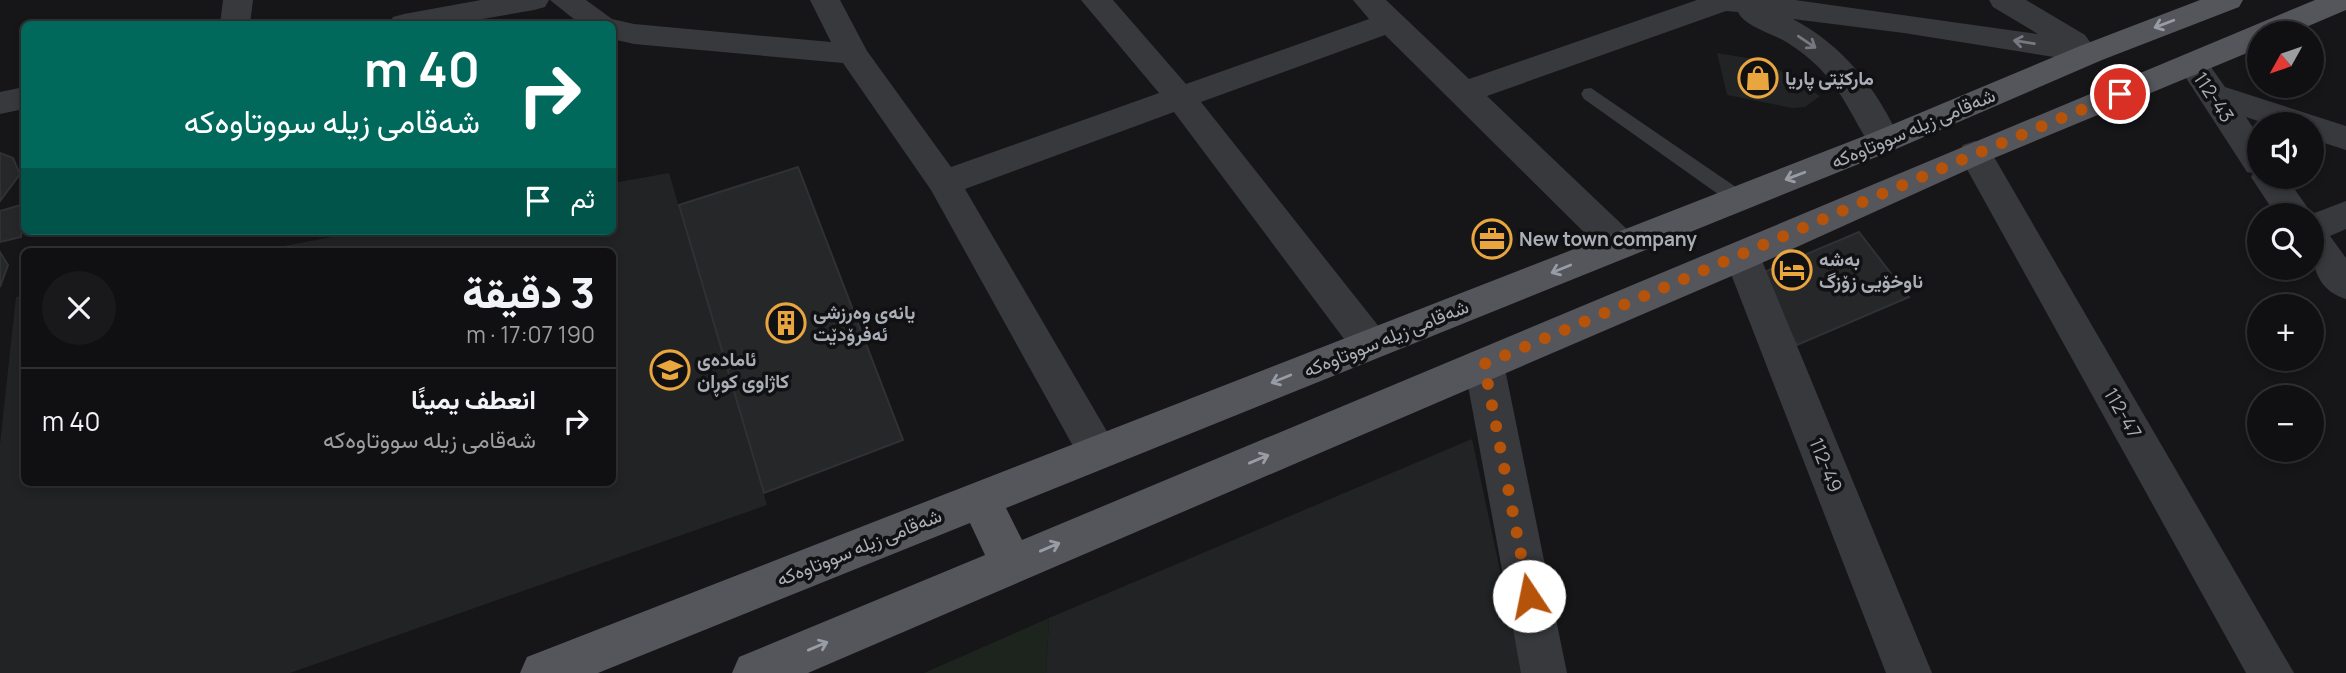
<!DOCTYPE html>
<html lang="ar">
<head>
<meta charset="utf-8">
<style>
	:root { --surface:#101012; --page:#19191b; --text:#f1f3f6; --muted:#9c9d9f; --line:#303032 }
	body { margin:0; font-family:Manrope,Vazirmatn,sans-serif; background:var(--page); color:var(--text); direction:rtl; height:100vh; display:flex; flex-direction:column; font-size:26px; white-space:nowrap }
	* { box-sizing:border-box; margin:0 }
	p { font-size:23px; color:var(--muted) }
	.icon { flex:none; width:38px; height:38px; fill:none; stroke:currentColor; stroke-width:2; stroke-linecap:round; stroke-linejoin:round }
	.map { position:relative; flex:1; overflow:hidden; direction:ltr }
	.panel { position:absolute; left:21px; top:248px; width:595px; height:238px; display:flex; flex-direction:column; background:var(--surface); border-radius:10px; box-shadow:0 4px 10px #0003,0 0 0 2px var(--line); direction:rtl }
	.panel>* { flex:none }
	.hud { position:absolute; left:21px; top:21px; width:595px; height:214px; border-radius:10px; box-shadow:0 4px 10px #0003,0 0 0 2px var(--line); direction:rtl; background:#00695c; color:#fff; overflow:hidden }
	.needle { width:46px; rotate:230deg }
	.fabs { position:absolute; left:2247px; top:21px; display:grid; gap:14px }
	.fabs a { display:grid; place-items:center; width:77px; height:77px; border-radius:50%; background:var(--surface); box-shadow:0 4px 10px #0003,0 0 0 2px var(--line); font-size:35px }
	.pin { position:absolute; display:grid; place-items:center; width:60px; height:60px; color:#fff; margin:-30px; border:4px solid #fff; border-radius:50%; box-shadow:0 2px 7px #0007 }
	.me { position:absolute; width:77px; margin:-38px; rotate:349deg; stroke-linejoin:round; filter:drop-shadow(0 0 5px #0008) }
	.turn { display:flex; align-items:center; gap:24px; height:147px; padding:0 21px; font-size:32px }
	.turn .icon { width:91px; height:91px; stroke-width:2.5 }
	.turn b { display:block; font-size:49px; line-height:60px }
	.then { display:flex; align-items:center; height:66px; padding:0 21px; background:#0003; gap:14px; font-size:26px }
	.round { display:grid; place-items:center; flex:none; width:74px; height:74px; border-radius:37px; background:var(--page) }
	.overview { display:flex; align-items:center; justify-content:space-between; height:119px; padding:0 21px }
	h1 { font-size:42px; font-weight:800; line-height:52px }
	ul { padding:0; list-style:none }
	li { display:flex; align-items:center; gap:21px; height:105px; padding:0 21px; border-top:2px solid var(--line) }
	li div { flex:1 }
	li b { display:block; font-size:26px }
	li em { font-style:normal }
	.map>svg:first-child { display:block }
</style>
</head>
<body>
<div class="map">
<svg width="2346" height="673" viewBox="0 0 2346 673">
	<rect width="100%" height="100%" fill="#161618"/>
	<g fill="#222325">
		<path d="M1717,53L1765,61L1820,96L1805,107L1792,108L1727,95Z"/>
		<path d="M669,173L767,505L290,673H0V444L16,297L24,295V483H612V252H253L363,231H612L613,183Z"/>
		<path d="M1472,439L1522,673H1046L1049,618Z"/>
	</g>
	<path fill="#1d231d" d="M1049,618L1046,673H924Z"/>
	<g fill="#262729" stroke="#303134" stroke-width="2">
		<path d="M0,153L13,158L20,174L0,201Z"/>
		<path d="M798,167L903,440L764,493L679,205Z"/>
		<path d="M24,204L21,237L0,242V211Z"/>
		<path d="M1859,232L1909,297L1797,345L1757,275Z"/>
		<path d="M0,252L8,265L0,287Z"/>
	</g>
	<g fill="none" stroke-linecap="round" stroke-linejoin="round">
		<path fill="#38393d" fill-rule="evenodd" d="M1591,88L1746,194L1749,199L1746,204H1732L1584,99L1581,94L1584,89Z"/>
		<g fill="#38393d" fill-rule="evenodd">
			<path d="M223,0H253L250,24H220Z"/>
			<path d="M481,0H549L545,7L534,10L454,24H388L393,17L404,14Z"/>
			<path d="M550,0H586L612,19L634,24L831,42L810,0H840L867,51L951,167L1159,93L1081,0H1113L1186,84L1369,19L1353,0H1386L1469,79L1697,0H1795L2038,34L1993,7L1989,0H2026L2085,35L2090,42L2102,46L2107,53L2102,60L2091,63L1904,33L1793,19C1845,47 1876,88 1901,141L1896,149L1884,153L1872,149C1844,103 1837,75 1788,43C1774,34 1745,27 1738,12L1726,11L1487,96L1633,235L1638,245L1633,255L1620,259L1607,255L1385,35L1201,102L1384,333L1389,344L1384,355L1370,359L1356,355L1174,112L965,189L1119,452L1113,464L1098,469L1083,464L931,190L843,63L634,44L612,39V24H580Z"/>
			<path d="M2193,53L2204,57L2225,87L2346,126V150L2312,139V124H2267L2246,117L2259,137V177H2286L2312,214L2346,201V229L2330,236L2346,258V299C2307,287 2312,249 2312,215H2276L2251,177L2253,173L2247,172L2177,64L2182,57Z"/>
			<path d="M24,87V109L0,114V92Z"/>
			<path d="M1975,141L1987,145L2294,673H2246L1958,153L1963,145Z"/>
			<path d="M1742,242L1755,246L1760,256L1932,673H1886L1724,256L1729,246Z"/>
			<path d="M1484,348L1498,353L1504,364L1567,673H1521L1464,364L1470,353Z"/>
		</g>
		<path fill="#54565c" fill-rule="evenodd" d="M2200,0H2243L2239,7L2102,60L1896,149L1006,508L1022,540L2315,0H2346V10L2292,33H2259V48L1987,161L1755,266L808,673H732L739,657L985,555L970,523L598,673H520L527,657L1872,133L2080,46Z"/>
	</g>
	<defs><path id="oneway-shaft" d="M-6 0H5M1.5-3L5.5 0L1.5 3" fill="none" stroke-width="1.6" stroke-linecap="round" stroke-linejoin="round" transform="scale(1.75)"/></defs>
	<g stroke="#989ca5">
		<use href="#oneway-shaft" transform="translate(2164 24) rotate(159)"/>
		<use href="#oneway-shaft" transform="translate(1795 176) rotate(159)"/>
		<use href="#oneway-shaft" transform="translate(1561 269) rotate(158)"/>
		<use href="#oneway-shaft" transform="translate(1281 379) rotate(158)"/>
		<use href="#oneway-shaft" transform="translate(1259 459) rotate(-23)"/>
		<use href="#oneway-shaft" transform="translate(1050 547) rotate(-23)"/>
		<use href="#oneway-shaft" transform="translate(818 646) rotate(-23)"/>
	</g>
	<g stroke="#767980">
		<use href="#oneway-shaft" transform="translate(1807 42) rotate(34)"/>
		<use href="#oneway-shaft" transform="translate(2024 42) rotate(-171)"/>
	</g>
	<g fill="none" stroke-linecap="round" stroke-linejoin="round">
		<path stroke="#b45309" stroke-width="12" stroke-dasharray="0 21.6" d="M1529,596L1484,364C1696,275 1907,181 2120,94"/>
	</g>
	<defs>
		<g id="shop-ring" transform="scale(2.0125)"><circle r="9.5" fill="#111113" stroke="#e9a63e" stroke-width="1.5"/><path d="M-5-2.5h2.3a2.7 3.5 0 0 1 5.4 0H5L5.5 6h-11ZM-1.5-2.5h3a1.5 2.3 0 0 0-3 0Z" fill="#e9a63e"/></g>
		<g id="office-ring" transform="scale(2.0125)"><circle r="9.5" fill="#111113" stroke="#e9a63e" stroke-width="1.5"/><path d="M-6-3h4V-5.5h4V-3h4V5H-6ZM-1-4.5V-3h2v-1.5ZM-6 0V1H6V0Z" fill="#e9a63e"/></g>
		<g id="hotel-ring" transform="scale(2.0125)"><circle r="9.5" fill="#111113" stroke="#e9a63e" stroke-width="1.5"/><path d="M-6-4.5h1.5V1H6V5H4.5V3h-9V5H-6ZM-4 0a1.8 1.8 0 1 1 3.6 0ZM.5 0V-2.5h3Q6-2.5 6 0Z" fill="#e9a63e"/></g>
		<g id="building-ring" transform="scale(2.0125)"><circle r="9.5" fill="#111113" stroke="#e9a63e" stroke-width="1.5"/><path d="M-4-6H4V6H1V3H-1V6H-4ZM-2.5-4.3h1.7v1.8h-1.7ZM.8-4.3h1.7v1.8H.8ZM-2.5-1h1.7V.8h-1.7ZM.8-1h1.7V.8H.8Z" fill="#e9a63e"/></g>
		<g id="school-ring" transform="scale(2.0125)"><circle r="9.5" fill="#111113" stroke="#e9a63e" stroke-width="1.5"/><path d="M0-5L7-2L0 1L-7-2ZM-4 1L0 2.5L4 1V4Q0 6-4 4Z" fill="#e9a63e"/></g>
	</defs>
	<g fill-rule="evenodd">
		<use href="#shop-ring" x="1758" y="78"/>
		<use href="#office-ring" x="1492" y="239"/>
		<use href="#hotel-ring" x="1792" y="270"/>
		<use href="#building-ring" x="786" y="323"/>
		<use href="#school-ring" x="670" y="370"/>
	</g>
	<g text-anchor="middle" stroke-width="7" stroke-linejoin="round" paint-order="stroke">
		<g font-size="19" font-weight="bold" fill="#a9aeb7" stroke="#111113" text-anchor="start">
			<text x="1785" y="85">مارکێتی پاریا</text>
			<text x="1519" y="246">New town company</text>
			<text x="1819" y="266">بەشە<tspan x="1819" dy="22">ناوخۆیی زۆزگ</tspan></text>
			<text x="813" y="319">یانەی وەرزشی<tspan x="813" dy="22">ئەفرۆدێت</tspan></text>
			<text x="697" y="366">ئامادەی<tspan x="697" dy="22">کاژاوی کوڕان</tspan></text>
		</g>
		<g font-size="19" fill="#a9aeb7" stroke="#111113">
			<text transform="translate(2214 97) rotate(56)" y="7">112-43</text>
			<text transform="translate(1913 128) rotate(-23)" y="7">شەقامی زیلە سووتاوەکە</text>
			<text transform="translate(1386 338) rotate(-22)" y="7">شەقامی زیلە سووتاوەکە</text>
			<text transform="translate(2123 413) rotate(60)" y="7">112-47</text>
			<text transform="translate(1826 465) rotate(68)" y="7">112-49</text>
			<text transform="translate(859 547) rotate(-22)" y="7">شەقامی زیلە سووتاوەکە</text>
		</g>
	</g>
</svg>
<div class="fabs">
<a><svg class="needle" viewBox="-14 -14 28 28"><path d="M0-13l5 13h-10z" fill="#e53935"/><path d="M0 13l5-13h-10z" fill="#9c9d9f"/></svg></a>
<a><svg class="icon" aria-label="sound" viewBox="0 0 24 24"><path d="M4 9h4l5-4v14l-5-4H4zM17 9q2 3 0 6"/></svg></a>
<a><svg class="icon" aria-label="search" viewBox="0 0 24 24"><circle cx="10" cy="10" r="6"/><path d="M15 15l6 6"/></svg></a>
<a>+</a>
<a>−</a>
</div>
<div class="pin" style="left:2120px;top:94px;background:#d93025"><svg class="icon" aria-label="arrive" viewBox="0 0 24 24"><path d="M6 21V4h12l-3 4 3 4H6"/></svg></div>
<svg class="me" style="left:1529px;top:596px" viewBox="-20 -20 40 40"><circle r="19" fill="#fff"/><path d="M0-13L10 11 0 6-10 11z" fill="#b45309"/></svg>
<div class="hud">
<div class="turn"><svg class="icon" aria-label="right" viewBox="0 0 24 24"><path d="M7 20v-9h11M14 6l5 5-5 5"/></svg><div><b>40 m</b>شەقامی زیلە سووتاوەکە</div></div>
<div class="then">ثم<svg class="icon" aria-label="arrive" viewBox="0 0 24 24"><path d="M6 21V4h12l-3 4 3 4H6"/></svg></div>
</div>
<section class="panel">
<div class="overview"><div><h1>3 دقيقة</h1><p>190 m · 17:07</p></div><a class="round"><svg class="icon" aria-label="close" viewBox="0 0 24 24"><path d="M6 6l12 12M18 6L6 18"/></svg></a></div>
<ul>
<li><svg class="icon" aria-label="right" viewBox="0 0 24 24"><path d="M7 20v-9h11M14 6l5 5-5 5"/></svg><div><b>انعطف يمينًا</b><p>شەقامی زیلە سووتاوەکە</p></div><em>40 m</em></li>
</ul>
</section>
</div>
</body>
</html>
